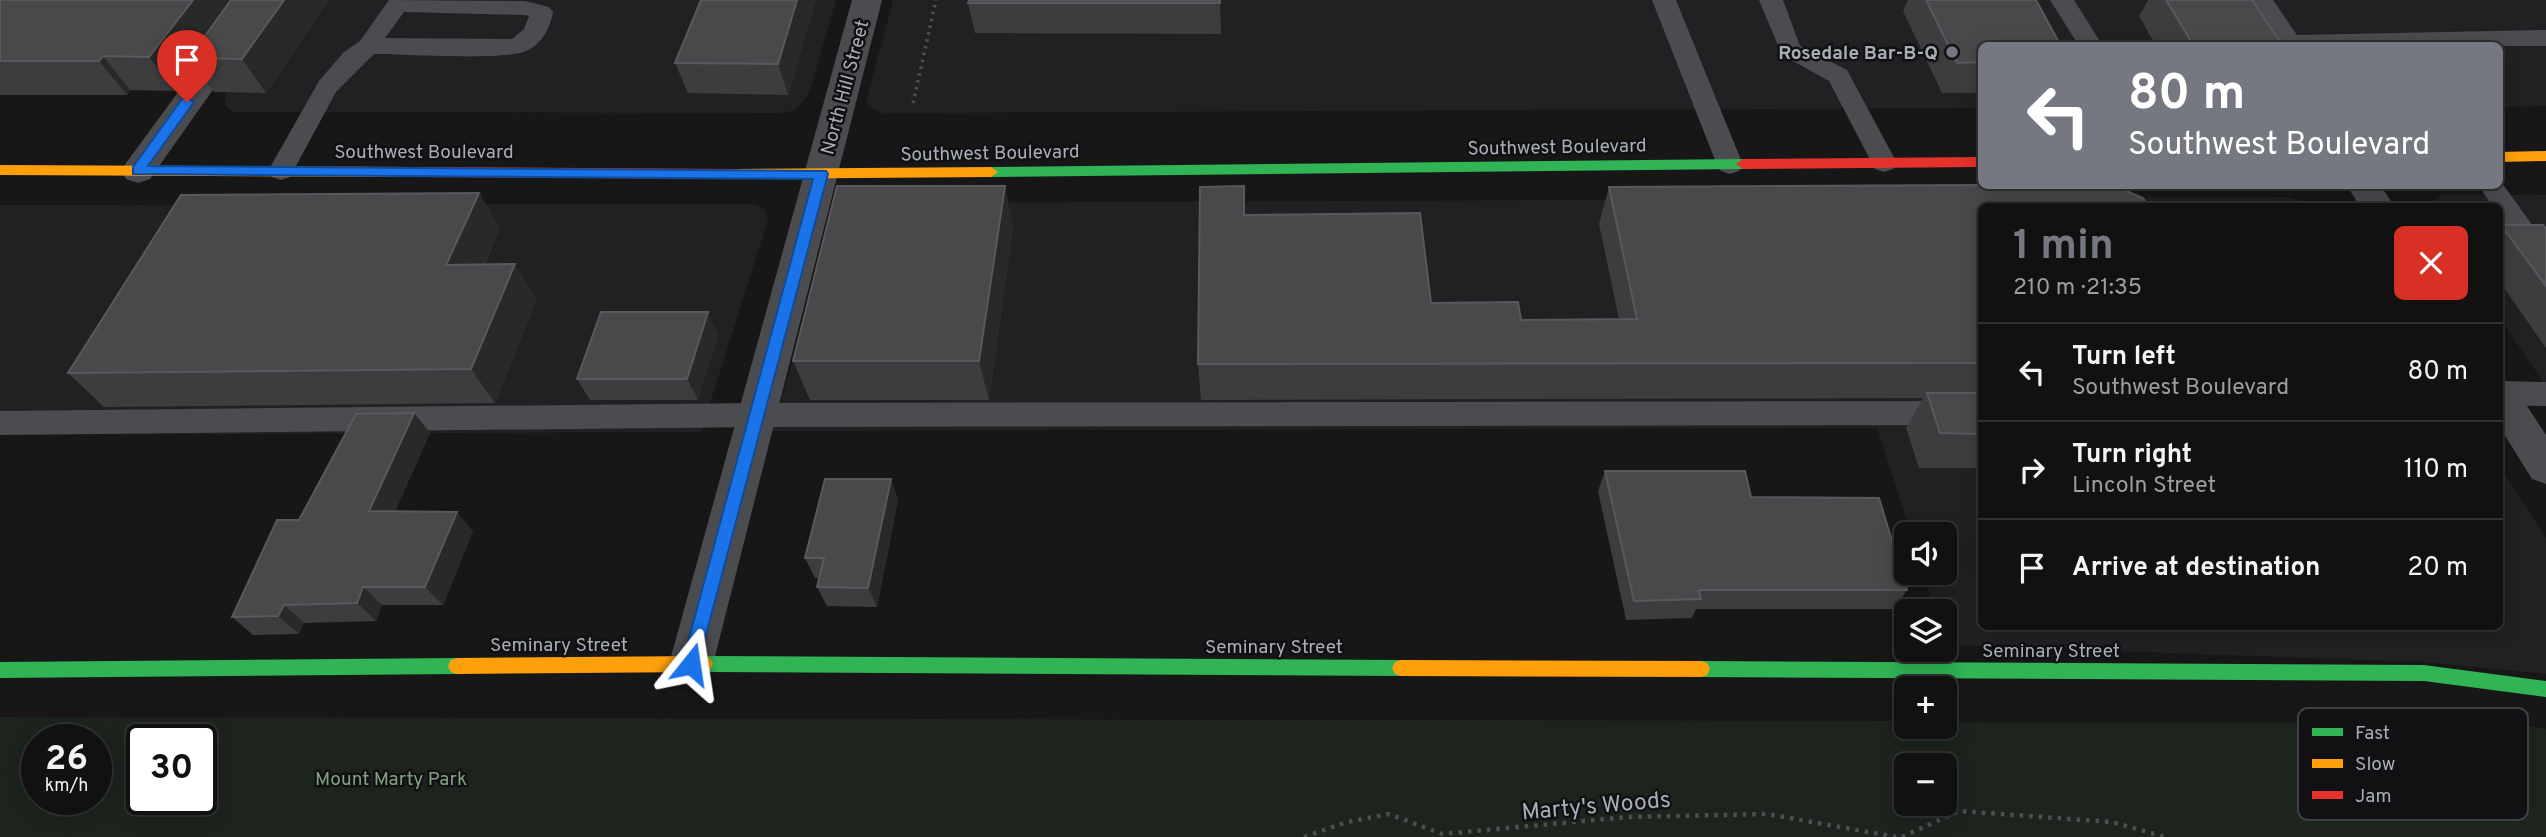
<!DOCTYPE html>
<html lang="en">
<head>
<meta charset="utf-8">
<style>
	:root { --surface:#111; --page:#1a1a1a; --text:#f1f3f6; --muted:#9c9d9f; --line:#303131; --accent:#757880 }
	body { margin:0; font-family:Overpass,sans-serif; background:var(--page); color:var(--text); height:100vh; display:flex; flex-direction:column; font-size:26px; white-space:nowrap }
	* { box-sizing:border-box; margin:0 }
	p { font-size:23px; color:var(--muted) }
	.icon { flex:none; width:38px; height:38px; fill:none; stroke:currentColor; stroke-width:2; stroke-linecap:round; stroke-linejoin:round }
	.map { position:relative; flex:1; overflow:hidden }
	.panel { position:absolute; left:1978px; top:203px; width:525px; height:427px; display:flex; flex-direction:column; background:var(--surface); border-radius:10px; box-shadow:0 4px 18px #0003,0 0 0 2px var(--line) }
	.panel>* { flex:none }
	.guide { position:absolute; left:1978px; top:42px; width:525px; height:147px; border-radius:10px; box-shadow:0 4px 18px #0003,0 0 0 2px var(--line); background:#757880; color:#fff; overflow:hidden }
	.buttons { position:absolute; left:1894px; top:522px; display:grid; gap:14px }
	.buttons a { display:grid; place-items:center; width:63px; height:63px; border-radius:10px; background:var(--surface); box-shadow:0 4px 18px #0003,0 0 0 2px var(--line); font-size:35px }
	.speed { position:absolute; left:21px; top:724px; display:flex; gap:14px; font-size:35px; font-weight:700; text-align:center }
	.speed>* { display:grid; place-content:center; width:91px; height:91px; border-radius:50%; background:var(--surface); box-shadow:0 4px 18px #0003,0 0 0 2px var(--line); line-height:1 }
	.speed small { font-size:18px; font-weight:400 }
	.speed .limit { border:4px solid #111; border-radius:10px; background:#fff; color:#111 }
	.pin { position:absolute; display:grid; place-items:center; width:60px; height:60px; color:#fff; margin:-72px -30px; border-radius:50% 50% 50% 0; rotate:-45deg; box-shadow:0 0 7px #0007 }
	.pin .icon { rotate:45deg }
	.me { position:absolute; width:77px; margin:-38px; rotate:15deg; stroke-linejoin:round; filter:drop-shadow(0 0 5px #0008) }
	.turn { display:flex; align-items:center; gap:24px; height:147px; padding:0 35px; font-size:32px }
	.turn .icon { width:91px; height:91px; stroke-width:2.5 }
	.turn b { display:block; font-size:49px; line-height:60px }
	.round { display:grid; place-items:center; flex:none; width:74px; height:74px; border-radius:10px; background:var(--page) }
	.headline { display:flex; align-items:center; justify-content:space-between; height:119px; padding:0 35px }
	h1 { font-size:42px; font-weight:700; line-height:52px; color:var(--accent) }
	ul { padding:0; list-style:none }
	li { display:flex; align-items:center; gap:21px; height:98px; padding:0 35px; border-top:2px solid var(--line) }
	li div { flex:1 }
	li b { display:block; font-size:26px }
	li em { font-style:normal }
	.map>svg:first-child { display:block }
</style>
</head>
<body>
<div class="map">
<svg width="2546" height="837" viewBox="0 0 2546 837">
	<rect width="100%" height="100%" fill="#171717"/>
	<g fill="#212123">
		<path d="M282,0H836L809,94L795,110L783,113L233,112L226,106L225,96Z"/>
		<path d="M893,0H2546V106L2499,107V46H1981V108L884,113L870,108L866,103Z"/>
		<path d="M2442,194L2546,195V386L2499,317V206H2430Z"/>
		<path d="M2286,197L2323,206H1981V626H2499V465L2546,538V674L2422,662L1945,645L1944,611H1935L1923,572H1944V534H1911L1877,428L772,431L836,212L851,203Z"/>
		<path d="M754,204L766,210L768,220L701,432L0,435V205Z"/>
	</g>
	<path fill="#1d241e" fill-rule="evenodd" d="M0,717L1906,721V726H1944V722L2516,723L2546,729V837H0ZM37,740H96V800H37ZM142,740H201V800H142ZM1906,765H1944V803H1906Z"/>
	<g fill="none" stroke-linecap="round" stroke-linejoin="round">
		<path stroke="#4d4e52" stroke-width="3.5" stroke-dasharray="2.5 4.5" stroke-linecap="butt" d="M913,103L936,0"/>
		<g stroke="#4d4e52" stroke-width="4.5" stroke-dasharray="3.5 6" stroke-linecap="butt">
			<path d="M1304,837L1347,822L1389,814L1442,834L1628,817L1767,814L1896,837"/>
			<path d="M1902,837L1959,811L2112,822L2165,837"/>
		</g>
		<g fill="#4b4c50" fill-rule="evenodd">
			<path d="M389,0L525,1L549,7L553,12C550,28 542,44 526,51C504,61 404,54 374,54L336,92L290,177L281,180L272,177L268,171L319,81L344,52L360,41ZM404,12L525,15L529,16L524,29L512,39L385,38Z"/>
			<path d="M1652,0H1676L1743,165L1739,171L1730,174L1721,171L1717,165Z"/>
			<path d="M1759,0H1783L1800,46L1847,70L1897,163L1893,169L1884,172L1875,169L1829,81L1782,55Z"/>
			<path d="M2050,0H2074L2103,46H2079Z"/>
			<path d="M2249,0H2273L2297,35L2546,30V46H2280Z"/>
			<path d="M2499,179L2546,244V275L2536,272L2499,217V206H2492L2479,186H2499Z"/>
			<path d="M2499,381L2546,382V406L2499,405Z"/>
			<path d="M1981,401V425L758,427L0,435V411L758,403Z"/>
		</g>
		<g fill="#4b4c50" fill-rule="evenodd">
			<path d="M246,0H276L150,179L138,183L126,179L121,171L126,163Z"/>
			<path d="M852,0H882L713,664L706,678L691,684L676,678L669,664Z"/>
			<path d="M2347,186H2381L2394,206H2360Z"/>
			<path d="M2499,379L2512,383L2546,435V484L2532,479L2499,426Z"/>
		</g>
		<g fill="#30b455" fill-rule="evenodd">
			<path d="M1743,159L1750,164L1743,169L991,177L984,172L991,167Z"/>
			<path d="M704,656L1401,660L1407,662L1410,668L1407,674L1401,676L704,672L698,670L695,664L698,658Z"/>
			<path d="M457,658L463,660L466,666L463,672L457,674L0,678V662Z"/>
			<path d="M1701,661L2424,665L2546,681V697L2424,681L1701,677L1695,675L1692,669L1695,663Z"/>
		</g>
		<g fill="#ff9f0a" fill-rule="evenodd">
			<path d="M2546,151V161L2499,162V152Z"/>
			<path d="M0,165L415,167L422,172L415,177L0,175Z"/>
			<path d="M991,167L998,172L991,177L736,179L729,174L736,169Z"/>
			<path d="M704,656L710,658L713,664L710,670L704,672L457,674L451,672L448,666L451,660L457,658Z"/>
			<path d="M1401,660L1701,661L1707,663L1710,669L1707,675L1701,677L1401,676L1395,674L1392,668L1395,662Z"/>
		</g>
		<g fill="#e5322d" fill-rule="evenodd">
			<path d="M1981,157V167L1743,169L1736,164L1743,159Z"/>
			<path d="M415,167L736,169L743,174L736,179L415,177L408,172Z"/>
		</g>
	</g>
	<g fill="#3d3d3f">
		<path d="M0,0H329L266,93L214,92L194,66L176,91L130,90L127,95H0Z"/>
		<path d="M816,0L788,95L688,93L675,63Z"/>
		<path d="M1220,0L1221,34L975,33L968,3Z"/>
		<path d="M1908,0H2036L1981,46V93H1942L1903,11Z"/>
		<path d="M2148,0H2252L2283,46H2156L2139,16Z"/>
		<path d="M1609,187L1981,206V468H1919L1906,428L1923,398L1201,400L1198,364L1244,215L1431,303L1521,320L1619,319L1599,224Z"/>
		<path d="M479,193L500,228L485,264L537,299L495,403L104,407L68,373Z"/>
		<path d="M2501,225L2546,229V348L2499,281V227Z"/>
		<path d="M1013,227L989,400H810L793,361Z"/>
		<path d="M718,334L698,400H590L577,379Z"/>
		<path d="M414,413L430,433L395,511L473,531L443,605H382L376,621L304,623L299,634L253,635L232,617L299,520Z"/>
		<path d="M1605,471L1751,497L1907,590L1894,609H1696L1692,618L1626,620L1598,491Z"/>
		<path d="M891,479L898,500L877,607L827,606L817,587L820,578H815L805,558Z"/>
	</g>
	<g fill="#29292a">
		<path d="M193,0H243L189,58L194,66L176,91L149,57Z"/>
		<path d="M284,0H329L266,93L242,59Z"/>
		<path d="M797,0H816L788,95L778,64Z"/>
		<path d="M103,56L130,90L127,95L99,61Z"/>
		<path d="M1005,186L1013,227L989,400L979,361Z"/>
		<path d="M479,193L500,228L469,300L446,265Z"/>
		<path d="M515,264L537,299L495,403L471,369Z"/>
		<path d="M708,312L718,334L698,400L687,379Z"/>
		<path d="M414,413L430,433L386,530L369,511Z"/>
		<path d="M891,479L898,500L877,607L868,588Z"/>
		<path d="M457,512L473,531L443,605L425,587Z"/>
		<path d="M363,587L382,605L376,621L357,603Z"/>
		<path d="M284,605L304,623L299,634L278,616Z"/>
	</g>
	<g fill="#49494c" stroke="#58595d" stroke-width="2">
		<path d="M0,0H193L149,57L103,56L99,61H0Z"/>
		<path d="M231,0H284L242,59L189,58Z"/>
		<path d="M701,0H797L778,64L675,63Z"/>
		<path d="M969,0H1220V3H968Z"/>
		<path d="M1926,0H2036L2061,46H1981V62L1957,63Z"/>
		<path d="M2166,0H2252L2283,46H2194Z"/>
		<path d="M1981,185L2115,186L2143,198L2148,206H1981V363L1198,364L1200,187L1244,186V215L1420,213L1431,303L1518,302L1521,320L1637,319L1609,187Z"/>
		<path d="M837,186H1005L979,361H793Z"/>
		<path d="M479,193L446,265L515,264L471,369L68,373L181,195Z"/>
		<path d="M2501,225H2543L2546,229V286Z"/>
		<path d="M601,312H708L687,379H577Z"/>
		<path d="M1927,393H1981V434L1940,433Z"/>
		<path d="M414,413L369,511L457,512L425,587H363L357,603L284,605L278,616L232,617L277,520H299L356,414Z"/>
		<path d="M1605,471H1745L1751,497L1879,498L1907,590H1699L1701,599L1634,601Z"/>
		<path d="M825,479H891L868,588L817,587L824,558H805Z"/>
	</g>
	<path fill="#1a73e8" stroke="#114b97" stroke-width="2" d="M187,98L194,102L148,166L826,171L828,174L697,669H684L682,664L813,179L133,174V167L182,99Z"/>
	<circle fill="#757880" stroke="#111113" stroke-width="2.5" cx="1952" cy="52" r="7"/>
	<g text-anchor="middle" stroke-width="5" stroke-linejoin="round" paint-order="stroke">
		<g font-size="19" font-weight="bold" fill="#a8adb8" stroke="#111113" text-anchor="end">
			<text x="1938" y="59">Rosedale Bar-B-Q</text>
		</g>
		<g font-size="19" fill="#a8adb8" stroke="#111113">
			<text transform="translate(844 87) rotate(-75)" y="7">North Hill Street</text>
			<text transform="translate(1557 146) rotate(-1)" y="7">Southwest Boulevard</text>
			<text x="424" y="158">Southwest Boulevard</text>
			<text transform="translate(990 152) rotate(-1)" y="7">Southwest Boulevard</text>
			<text x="559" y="651">Seminary Street</text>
			<text x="1274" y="653">Seminary Street</text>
			<text x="2051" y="657">Seminary Street</text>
		</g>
		<g font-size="19" fill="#7fa381" stroke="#111113">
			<text x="391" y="785">Mount Marty Park</text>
		</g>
		<g font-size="23" fill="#a8adb8" stroke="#111113">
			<text transform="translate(1596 805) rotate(-5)" y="8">Marty's Woods</text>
		</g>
	</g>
	<rect x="2298" y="708" width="230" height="112" rx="10" fill="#111113" stroke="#3e4045" stroke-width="2"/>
	<rect x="2312" y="728" width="31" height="8" fill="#30b455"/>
	<rect x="2312" y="759" width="31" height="9" fill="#ff9f0a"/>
	<rect x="2312" y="791" width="31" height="8" fill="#e5322d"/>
	<g font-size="19" fill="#a8adb8">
		<text x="2355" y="739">Fast</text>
		<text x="2355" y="770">Slow</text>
		<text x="2355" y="802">Jam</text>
	</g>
</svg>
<div class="buttons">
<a><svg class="icon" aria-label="sound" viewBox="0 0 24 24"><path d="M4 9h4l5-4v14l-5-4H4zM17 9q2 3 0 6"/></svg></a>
<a><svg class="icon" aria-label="layers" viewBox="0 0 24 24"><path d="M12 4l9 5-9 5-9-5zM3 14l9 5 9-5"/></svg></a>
<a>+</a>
<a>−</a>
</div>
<div class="speed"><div>26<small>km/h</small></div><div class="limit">30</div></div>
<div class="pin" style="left:187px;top:102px;background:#d93025"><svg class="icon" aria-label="arrive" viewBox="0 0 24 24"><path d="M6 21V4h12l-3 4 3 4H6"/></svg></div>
<svg class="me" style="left:691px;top:664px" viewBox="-20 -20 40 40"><path d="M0-17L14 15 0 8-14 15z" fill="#1a73e8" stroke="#fff" stroke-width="4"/></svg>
<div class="guide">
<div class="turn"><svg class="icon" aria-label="left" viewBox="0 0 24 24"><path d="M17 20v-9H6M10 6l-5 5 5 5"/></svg><div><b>80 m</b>Southwest Boulevard</div></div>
</div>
<section class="panel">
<div class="headline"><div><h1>1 min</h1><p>210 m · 21:35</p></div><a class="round" style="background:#d93025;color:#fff"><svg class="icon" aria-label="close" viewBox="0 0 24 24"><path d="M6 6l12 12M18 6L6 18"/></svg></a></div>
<ul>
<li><svg class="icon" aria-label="left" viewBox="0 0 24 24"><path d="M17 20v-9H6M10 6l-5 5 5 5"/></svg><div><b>Turn left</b><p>Southwest Boulevard</p></div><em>80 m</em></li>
<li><svg class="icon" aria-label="right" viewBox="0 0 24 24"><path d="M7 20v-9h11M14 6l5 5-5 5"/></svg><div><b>Turn right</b><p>Lincoln Street</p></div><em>110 m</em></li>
<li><svg class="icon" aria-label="arrive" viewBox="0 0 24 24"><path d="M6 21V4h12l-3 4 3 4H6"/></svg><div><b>Arrive at destination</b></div><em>20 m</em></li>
</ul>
</section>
</div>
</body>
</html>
